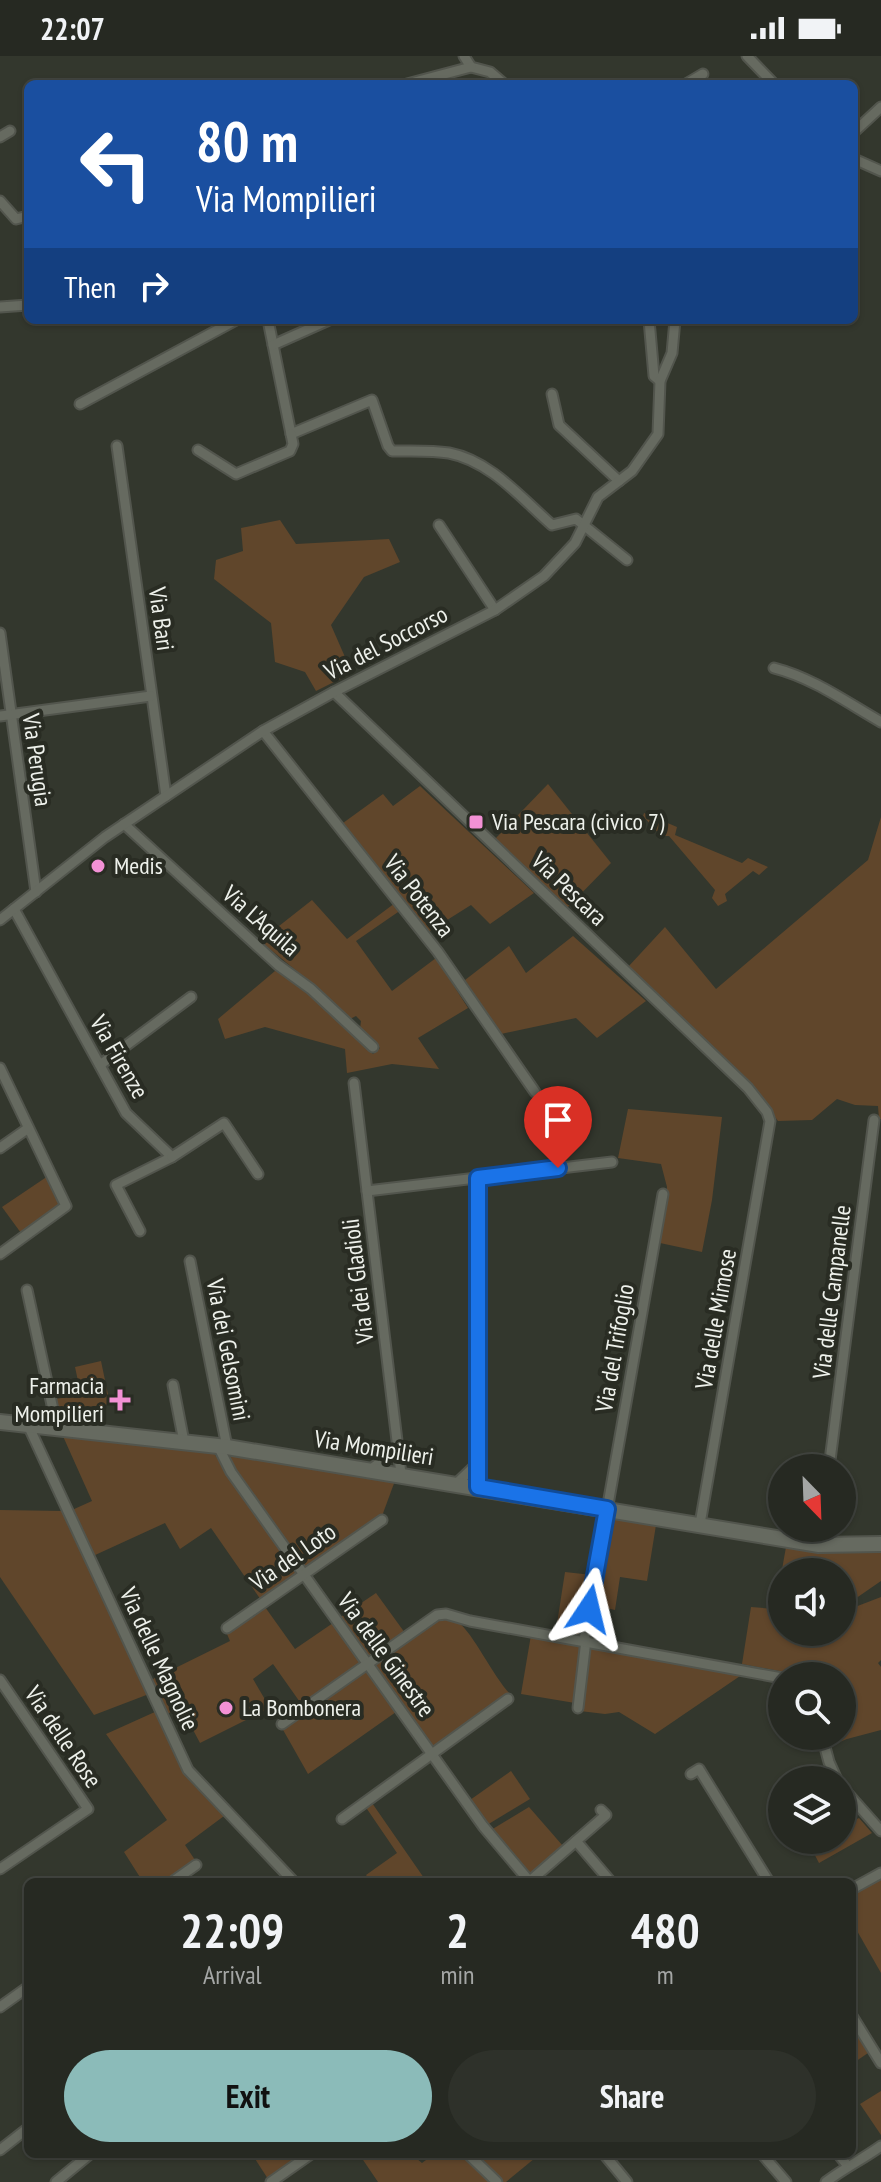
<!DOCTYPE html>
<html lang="en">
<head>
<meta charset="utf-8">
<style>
	:root { --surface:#262922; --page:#2e312a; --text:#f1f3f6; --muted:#a4a6a5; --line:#424540; --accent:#8bbbb9 }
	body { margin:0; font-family:"PT Sans Narrow",sans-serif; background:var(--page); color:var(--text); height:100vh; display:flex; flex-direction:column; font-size:30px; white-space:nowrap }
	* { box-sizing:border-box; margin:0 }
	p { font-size:26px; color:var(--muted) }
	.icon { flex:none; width:44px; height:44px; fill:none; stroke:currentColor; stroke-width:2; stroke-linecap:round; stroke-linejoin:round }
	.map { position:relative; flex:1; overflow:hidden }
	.side { position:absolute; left:24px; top:1822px; width:832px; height:280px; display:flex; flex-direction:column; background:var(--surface); border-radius:12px; box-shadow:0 2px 6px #0004,0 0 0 2px var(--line) }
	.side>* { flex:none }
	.hud { position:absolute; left:24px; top:24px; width:834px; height:244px; border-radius:12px; box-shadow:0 2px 6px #0004,0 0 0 2px var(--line); background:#1a4fa0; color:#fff; overflow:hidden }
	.needle { width:52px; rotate:157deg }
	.controls { position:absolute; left:768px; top:1398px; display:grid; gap:16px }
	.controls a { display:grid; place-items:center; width:88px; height:88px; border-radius:50%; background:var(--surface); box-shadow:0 2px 6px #0004,0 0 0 2px var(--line); font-size:40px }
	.pin { position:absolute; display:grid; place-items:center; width:68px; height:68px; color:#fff; margin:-82px -34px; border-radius:50% 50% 50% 0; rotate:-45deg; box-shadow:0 0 8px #0007 }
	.pin .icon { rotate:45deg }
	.me { position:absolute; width:88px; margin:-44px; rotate:10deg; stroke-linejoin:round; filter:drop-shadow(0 0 6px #0008) }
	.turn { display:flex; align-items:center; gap:28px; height:168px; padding:0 40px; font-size:36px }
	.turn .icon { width:104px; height:104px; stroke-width:2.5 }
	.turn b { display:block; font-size:56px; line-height:68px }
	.then { display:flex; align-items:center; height:76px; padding:0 40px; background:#0003; gap:16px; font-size:30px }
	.eta { display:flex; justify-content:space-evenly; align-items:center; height:136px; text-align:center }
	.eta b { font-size:48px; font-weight:700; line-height:56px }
	.cta { display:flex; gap:16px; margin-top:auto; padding:16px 40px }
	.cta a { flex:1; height:92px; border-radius:48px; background:var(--accent); color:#111; font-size:32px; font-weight:700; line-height:92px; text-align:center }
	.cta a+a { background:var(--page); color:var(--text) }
	.status { display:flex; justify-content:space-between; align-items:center; height:56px; padding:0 40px; background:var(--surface); direction:ltr }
	.status svg { height:22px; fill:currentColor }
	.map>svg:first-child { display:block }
</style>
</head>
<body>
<div class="status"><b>22:07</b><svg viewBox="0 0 49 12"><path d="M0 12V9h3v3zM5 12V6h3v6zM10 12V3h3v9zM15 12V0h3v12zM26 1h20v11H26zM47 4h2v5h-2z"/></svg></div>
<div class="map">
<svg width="881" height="2126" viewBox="0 0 881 2126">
	<rect width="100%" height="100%" fill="#33372d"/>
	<g fill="#60462b" fill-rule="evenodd">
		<path d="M280,464L296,488L389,483L400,506L364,521L331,569L352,617L316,635L305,616L275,606L271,567L214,523L216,504L243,495L241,472Z"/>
		<path d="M548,728L611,807L566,853L495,783Z"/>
		<path d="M420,730L534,837L490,868L471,849L428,876L343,767L383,738L393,750Z"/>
		<path d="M644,757L677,771L675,779L742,807L748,802L768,811L759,819L753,815L725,838L727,845L718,850L712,842L715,834L669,780H661L643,760Z"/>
		<path d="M881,761V1063H879L878,1050L855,1049L837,1043L812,1064L778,1065L748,1025L628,911L665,871L716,933L868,804Z"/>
		<path d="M312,844L347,883L395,847L401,854L356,885L392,935L436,902L468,952L418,982L439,1013L392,1008L347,1017L345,993L265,971L225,983L218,963L275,915C298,918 354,980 373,998L380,992L360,973L361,965L356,960L348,964L304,921L260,885Z"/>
		<path d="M573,880L646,945L597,982L576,962L501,978L465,924L509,890L526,917Z"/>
		<path d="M628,1053L722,1061L712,1144L702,1196L660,1187L667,1131L661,1108L618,1102Z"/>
		<path d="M48,1120L61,1145L59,1149L21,1177L2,1151Z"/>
		<path d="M101,1305L110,1348L84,1353L87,1371L60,1369L55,1343L81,1339L75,1311Z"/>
		<path d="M62,1378L213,1396L297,1517L261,1544L211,1472L180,1493L165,1467L93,1500L72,1454L92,1445Z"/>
		<path d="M230,1397L396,1422L382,1460L304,1513L233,1412Z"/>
		<path d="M0,1454L64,1455L149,1638L94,1659L0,1521Z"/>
		<path d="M611,1460L656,1469L647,1525L620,1521L615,1554L594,1549Z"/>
		<path d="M786,1491L822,1496L881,1494V1525L852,1545L855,1551L881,1541V1604L878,1607L881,1611V1674L847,1683L830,1690L828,1680H842V1620H806L742,1608L751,1551L775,1553ZM782,1516H842V1576H782Z"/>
		<path d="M565,1516L592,1519L581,1579L556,1574Z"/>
		<path d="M376,1537L405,1577L368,1603L339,1562Z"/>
		<path d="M265,1551L295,1593L333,1567L361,1607L302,1649L273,1608L253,1623L270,1652L200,1687L181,1651L167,1658L151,1624L230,1585L227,1578Z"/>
		<path d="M439,1562C446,1562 452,1561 458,1566C473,1577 493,1620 510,1638L433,1694L373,1608Z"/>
		<path d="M531,1579L583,1587L575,1647L521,1638Z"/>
		<path d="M589,1592L743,1618L655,1678L619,1656L605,1658L580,1655Z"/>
		<path d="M366,1613L396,1656L308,1718L282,1672Z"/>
		<path d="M157,1655L190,1725L224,1760L185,1789L195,1804L164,1826H143L124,1796L167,1764L106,1678Z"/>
		<path d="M511,1715L530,1743L487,1769L470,1744Z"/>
		<path d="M372,1747L424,1822L418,1826H371L366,1819L397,1797L367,1753L366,1751Z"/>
		<path d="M529,1751L563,1790L530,1821L491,1774Z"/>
		<path d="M859,1762L872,1777L819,1807L807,1784H842V1769Z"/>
		<path d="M881,1821V1917L852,1866V1836Z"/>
		<path d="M852,1971L868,1997L852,2008Z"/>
		<path d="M881,2035V2079L860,2048Z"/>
		<path d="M252,2098H305L268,2123Z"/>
		<path d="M359,2098H411L422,2107L434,2098H462L490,2126H378Z"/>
		<path d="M489,2098H540L506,2126H503L480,2105Z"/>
	</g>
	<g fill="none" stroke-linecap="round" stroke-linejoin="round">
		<g stroke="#52554d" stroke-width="13">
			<g id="street">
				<path d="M464,0L471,11L490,16L504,28"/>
				<path d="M747,0L774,28"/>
				<path d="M407,28L471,11"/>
				<path d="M686,28L703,18"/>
				<path d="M854,76L881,51"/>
				<path d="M0,81L10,75"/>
				<path d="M854,103L881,115"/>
				<path d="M0,145L16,163L28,160"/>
				<path d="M0,251L28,249"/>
				<path d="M268,264L291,378L372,344L388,390L392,395C411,395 431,394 449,397C491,405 522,443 552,469L576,463L627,504"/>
				<path d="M649,264L654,320L660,325"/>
				<path d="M273,289L329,264"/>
				<path d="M552,338L559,369L619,425"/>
				<path d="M80,348L236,264"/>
				<path d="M117,390L166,740"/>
				<path d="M198,394L236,418L290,395L293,388L291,378"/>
				<path d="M439,469L495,554"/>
				<path d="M0,577L36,836"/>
				<path d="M774,612C813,622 846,646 881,666"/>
				<path d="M334,636L748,1032L767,1056L770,1065L700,1468"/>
				<path d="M0,660L151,640"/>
				<path d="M263,675L438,896L535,1036"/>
				<path d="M124,768L278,909L311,933L373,991"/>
				<path d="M14,853L126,1057L172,1101L116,1129L140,1175"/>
				<path d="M0,864L105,781L263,675L334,636L495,554L544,520L575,487L598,441L632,415L658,378L660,325L672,297L675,264"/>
				<path d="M100,1009L191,941"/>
				<path d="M0,1012L66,1150L0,1198"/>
				<path d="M354,1027L401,1418"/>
				<path d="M0,1092L27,1073"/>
				<path d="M172,1101L224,1067L258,1118"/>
				<path d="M367,1135L612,1106"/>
				<path d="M190,1205L227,1391"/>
				<path d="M27,1234L57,1372"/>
				<path d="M173,1329L184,1386"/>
				<path d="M28,1369L188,1714L294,1826"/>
				<path d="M218,1390L231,1416L483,1770L530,1826"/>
				<path d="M829,1412L874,1064"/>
				<path d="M371,1413L398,1393"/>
				<path d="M457,1427L478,1407"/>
				<path d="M478,1431V1122"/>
				<path d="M819,1489L821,1472"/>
				<path d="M227,1572L382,1464"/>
				<path d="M584,1584L663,1138"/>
				<path d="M0,1624L88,1753L0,1813"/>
				<path d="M578,1652L586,1584"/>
				<path d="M282,1668L437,1559L446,1558L470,1565L782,1622"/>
				<path d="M822,1680L829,1706L837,1724"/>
				<path d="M691,1718L699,1713L769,1826"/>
				<path d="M842,1731L881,1775"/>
				<path d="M342,1763L508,1643"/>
				<path d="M576,1785L606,1759L601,1754"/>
				<path d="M530,1825L576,1785L611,1826"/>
				<path d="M172,1826L196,1809"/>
				<path d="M852,1833L881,1817"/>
				<path d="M0,1951L28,1931"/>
				<path d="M852,1960L881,2007"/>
				<path d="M0,2094L28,2072"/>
				<path d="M468,2098L497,2126"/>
				<path d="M604,2098L627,2126"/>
				<path d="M762,2098L786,2126"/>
				<path d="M838,2098L847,2109"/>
				<path d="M56,2126L90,2098"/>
				<path d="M271,2126L311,2098"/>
				<path d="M826,2126C844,2112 863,2103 881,2090"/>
			</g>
		</g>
		<g stroke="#52554d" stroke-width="18">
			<path id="secondary" d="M0,1366L227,1391L819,1489L881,1488"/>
		</g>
		<use href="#street" stroke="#666a60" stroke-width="9"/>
		<use href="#secondary" stroke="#666a60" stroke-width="14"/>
	</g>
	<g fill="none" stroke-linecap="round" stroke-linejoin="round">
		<g stroke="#114b97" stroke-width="20">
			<path id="route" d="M558,1112L478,1122V1431L607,1453L589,1553"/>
		</g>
		<use href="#route" stroke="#1a73e8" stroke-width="14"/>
	</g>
	<g fill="#f391d5" stroke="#292c23" stroke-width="3">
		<rect x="468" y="758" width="16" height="16" rx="4"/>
		<circle cx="98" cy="810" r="8"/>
		<path d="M116 1332h8v8h8v8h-8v8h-8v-8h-8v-8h8z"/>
		<circle cx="226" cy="1652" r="8"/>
	</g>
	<g text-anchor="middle" stroke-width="8" stroke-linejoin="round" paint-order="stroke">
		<g font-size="24" fill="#eef1eb" stroke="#292c23">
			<text transform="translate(161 563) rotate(82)" y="8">Via Bari</text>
			<text transform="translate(386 587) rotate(-27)" y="8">Via del Soccorso</text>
			<text transform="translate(37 704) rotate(82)" y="8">Via Perugia</text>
			<text transform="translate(569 833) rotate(44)" y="8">Via Pescara</text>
			<text transform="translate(419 840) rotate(52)" y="8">Via Potenza</text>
			<text transform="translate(261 865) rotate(41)" y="8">Via L'Aquila</text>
			<text transform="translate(119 1001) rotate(60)" y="8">Via Firenze</text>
			<text transform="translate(358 1225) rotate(-97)" y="8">Via dei Gladioli</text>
			<text transform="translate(832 1236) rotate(-83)" y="8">Via delle Campanelle</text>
			<text transform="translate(716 1263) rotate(-80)" y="8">Via delle Mimose</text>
			<text transform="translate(615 1292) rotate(-80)" y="8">Via del Trifoglio</text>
			<text transform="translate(228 1294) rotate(79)" y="8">Via dei Gelsomini</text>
			<text transform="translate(374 1392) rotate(9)" y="8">Via Mompilieri</text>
			<text transform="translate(293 1501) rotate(-35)" y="8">Via del Loto</text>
			<text transform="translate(386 1599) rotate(54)" y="8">Via delle Ginestre</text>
			<text transform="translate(159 1603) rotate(65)" y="8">Via delle Magnolie</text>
			<text transform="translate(63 1681) rotate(56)" y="8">Via delle Rose</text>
		</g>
		<g font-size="24" fill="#eef1eb" stroke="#292c23" text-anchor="start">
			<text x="492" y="774">Via Pescara (civico 7)</text>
			<text x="114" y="818">Medis</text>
			<text x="104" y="1338" text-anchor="end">Farmacia<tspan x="104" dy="28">Mompilieri</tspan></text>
			<text x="242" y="1660">La Bombonera</text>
		</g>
	</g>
</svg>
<div class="controls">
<a><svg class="needle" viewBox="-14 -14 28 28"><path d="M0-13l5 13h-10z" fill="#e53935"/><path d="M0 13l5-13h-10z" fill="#a4a6a5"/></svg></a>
<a><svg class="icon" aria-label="sound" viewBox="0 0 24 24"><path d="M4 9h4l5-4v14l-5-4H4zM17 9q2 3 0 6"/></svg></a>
<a><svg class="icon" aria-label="search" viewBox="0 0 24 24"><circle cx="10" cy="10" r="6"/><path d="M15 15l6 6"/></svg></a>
<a><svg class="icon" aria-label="layers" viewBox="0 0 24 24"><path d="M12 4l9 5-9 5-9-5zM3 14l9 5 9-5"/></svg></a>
</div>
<div class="pin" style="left:558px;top:1112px;background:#d93025"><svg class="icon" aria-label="arrive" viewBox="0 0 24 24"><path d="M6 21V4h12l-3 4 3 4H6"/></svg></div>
<svg class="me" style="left:589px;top:1553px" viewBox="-20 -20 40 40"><path d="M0-17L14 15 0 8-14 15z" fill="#1a73e8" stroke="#fff" stroke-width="4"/></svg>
<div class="hud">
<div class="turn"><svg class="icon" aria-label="left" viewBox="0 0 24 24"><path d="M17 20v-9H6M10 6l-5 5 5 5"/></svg><div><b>80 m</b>Via Mompilieri</div></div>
<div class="then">Then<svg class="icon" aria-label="right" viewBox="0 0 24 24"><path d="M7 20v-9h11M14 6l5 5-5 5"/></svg></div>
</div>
<section class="side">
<div class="eta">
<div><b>22:09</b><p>Arrival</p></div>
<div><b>2</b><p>min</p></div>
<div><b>480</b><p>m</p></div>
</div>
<div class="cta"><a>Exit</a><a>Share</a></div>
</section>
</div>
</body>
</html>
